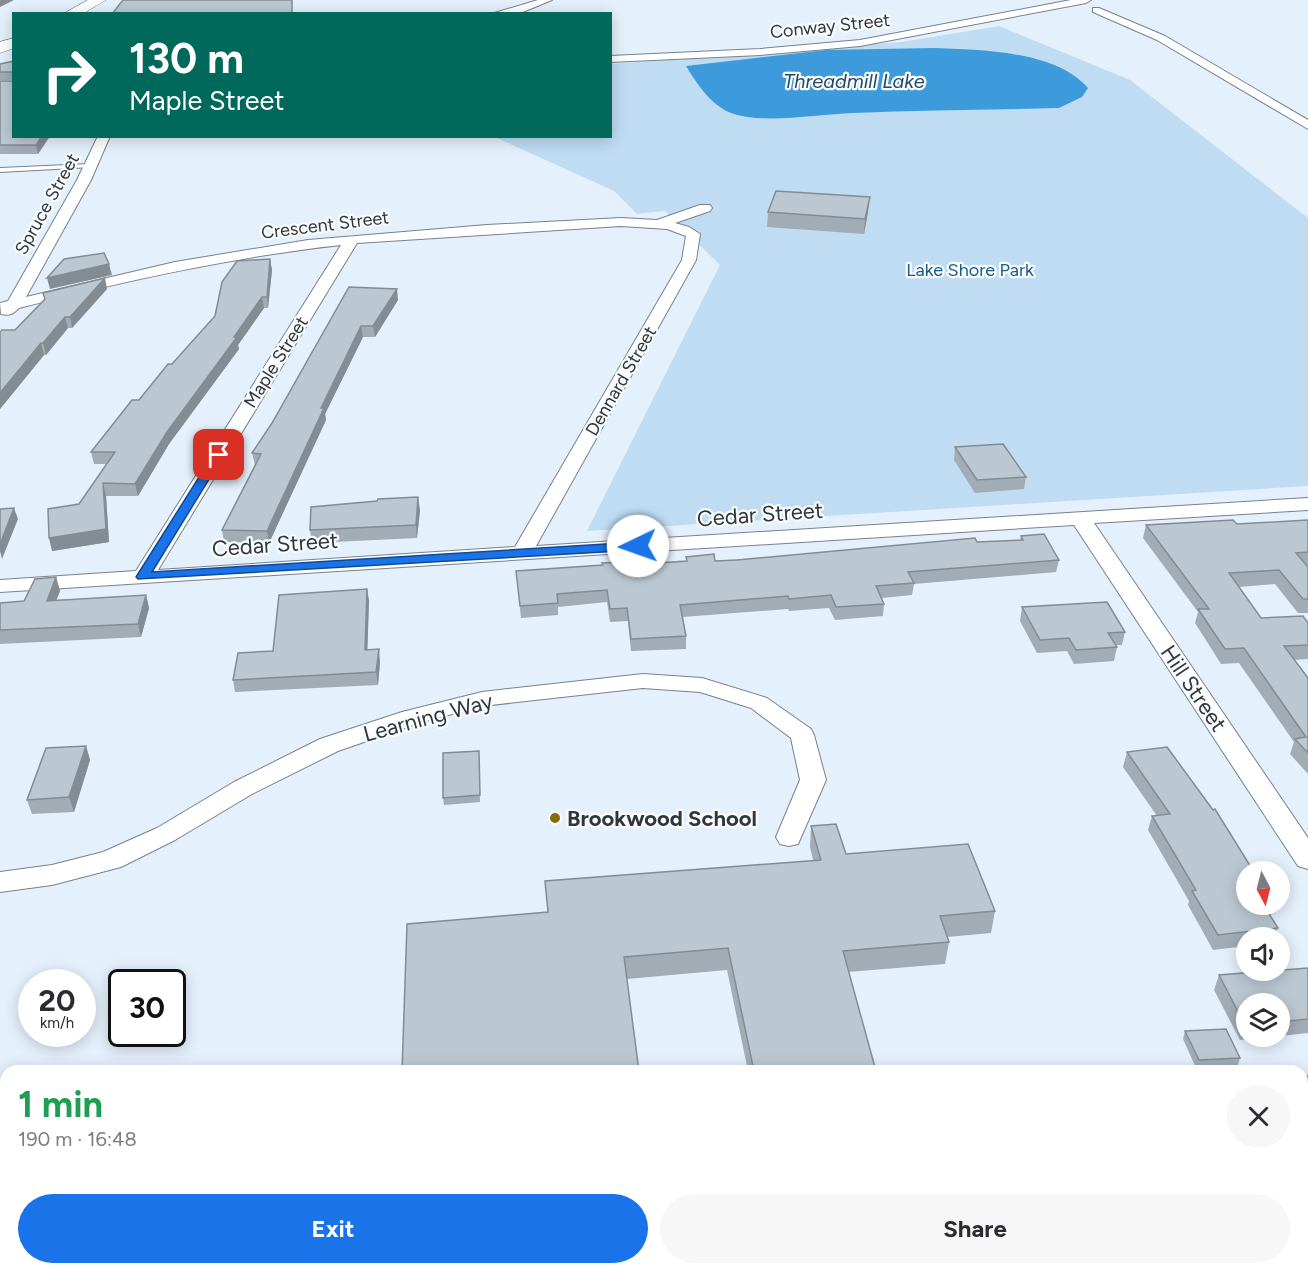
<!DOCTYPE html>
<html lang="en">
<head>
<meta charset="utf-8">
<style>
	:root { --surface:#fff; --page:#f7f7f7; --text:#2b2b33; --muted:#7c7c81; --accent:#1a73e8 }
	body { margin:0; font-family:Figtree,sans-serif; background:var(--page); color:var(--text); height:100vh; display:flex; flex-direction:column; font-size:22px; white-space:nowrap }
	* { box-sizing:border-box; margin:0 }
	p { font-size:20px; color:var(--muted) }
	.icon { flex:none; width:33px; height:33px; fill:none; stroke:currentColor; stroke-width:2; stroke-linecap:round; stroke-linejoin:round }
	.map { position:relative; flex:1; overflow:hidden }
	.drawer { position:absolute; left:0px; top:1065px; width:1308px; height:210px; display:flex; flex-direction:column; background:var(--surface); border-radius:18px 18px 0 0; box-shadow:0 3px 15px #0003 }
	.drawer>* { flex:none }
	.banner { position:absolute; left:12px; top:12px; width:600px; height:126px; border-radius:0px; box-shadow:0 3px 15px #0003; background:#00695c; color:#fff; overflow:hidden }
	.needle { width:39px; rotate:173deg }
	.tools { position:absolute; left:1236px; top:861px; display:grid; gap:12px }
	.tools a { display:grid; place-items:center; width:54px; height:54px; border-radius:50%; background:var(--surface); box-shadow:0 3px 15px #0003; font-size:30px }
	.speed { position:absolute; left:18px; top:969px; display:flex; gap:12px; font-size:30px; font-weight:700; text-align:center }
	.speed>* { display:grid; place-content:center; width:78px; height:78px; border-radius:50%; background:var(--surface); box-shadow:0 3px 15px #0003; line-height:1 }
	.speed small { font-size:15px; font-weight:400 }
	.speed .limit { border:3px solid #111; border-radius:9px; background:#fff; color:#111 }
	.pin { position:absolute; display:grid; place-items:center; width:51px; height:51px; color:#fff; margin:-26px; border-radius:12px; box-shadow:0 3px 9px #0006 }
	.me { position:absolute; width:66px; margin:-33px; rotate:267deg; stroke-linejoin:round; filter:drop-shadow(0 0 4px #0008) }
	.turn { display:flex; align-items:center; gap:21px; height:126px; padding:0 18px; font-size:27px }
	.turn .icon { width:78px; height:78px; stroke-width:2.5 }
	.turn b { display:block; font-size:42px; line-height:51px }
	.round { display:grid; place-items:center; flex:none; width:63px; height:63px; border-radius:32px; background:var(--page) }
	.summary { display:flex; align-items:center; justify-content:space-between; height:102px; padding:0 18px }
	h1 { font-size:36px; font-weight:700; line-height:45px; color:#1e9e55 }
	.action { display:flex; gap:12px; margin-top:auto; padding:12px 18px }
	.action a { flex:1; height:69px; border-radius:36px; background:var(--accent); color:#fff; font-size:24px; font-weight:700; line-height:69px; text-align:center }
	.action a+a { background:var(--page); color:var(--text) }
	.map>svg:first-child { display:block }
</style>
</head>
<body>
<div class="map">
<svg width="1308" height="1275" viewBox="0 0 1308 1275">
	<rect width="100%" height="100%" fill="#e4f0fb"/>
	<path fill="#bfdcf3" d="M999,26L1130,80L1308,218V486L587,531L720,265L665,211L637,214L614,191L495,137L610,136L611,64L902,42Z"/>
	<path fill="#3d9bdb" d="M933,48C980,50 1055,50 1088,88L1082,97L1059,108C991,110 922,110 853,113C820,114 764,124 734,114C712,107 697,84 686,66L826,50Z"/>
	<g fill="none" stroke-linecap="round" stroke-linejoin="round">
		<g stroke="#77828c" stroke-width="2">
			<path id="lane" d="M90,164L92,165V167L0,172V168Z"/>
		</g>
		<g stroke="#77828c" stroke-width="2">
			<g id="street">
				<path d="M538,0H552L518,14H491Z"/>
				<path d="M1071,0H1091L1086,3L860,46L760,55L610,62V56L760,49L860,40Z"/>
				<path d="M1093,8H1099L1165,36L1308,120V129L1157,40L1093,12Z"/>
				<path d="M98,136H110L91,180L26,297L175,262L308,240L487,225L621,218L657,220L700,205H710L712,208L710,211L675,223L689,227L700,234L696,260L536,546L1308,498V510L1094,523L1308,838V869L1298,866L1074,525L0,592V580L136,571L341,245C232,257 125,281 19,308C13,314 10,316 1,314L0,303L8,301L77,180ZM621,226L667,229L686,236L682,260L515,547L158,570L357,243Z"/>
				<path d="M643,674L702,678L767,698L811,729L814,735L826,780L798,844L789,846L780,844L776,837L800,780L791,738L751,708L700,692L643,688L482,706L419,723L338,751L252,794L175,840L121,867L52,885L0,892V872L52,865L103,852L157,828L234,782L320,739L402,712L482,692Z"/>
			</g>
		</g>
		<g stroke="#77828c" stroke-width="1">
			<g id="primary">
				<path d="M88,0H106L82,14H63Z"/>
				<path d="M14,38V48L0,53V42Z"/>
			</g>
		</g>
		<use href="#lane" fill="#fff" fill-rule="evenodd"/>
		<use href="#street" fill="#fff" fill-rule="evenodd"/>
		<use href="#primary" fill="#fff" fill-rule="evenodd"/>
	</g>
	<g fill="#a1acb5">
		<path d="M14,61V80H0V64Z"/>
		<path d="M0,81L14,136H50L38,154H0Z"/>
		<path d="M768,212H868L864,234L767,227Z"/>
		<path d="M270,259L272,270L268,308H264L238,345L239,349L169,444L138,496H106L109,542L52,551L79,504L107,464H94L91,452Z"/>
		<path d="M349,287L398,300L375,337H363L325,414L326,420L269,543L224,542L222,530L255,465L252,453L272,423Z"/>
		<path d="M107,289L72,328H68L46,355H44L0,409V332L15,330Z"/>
		<path d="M955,447L1026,477L1024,489L975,493L954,460Z"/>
		<path d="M420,510L417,538L312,543L310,530Z"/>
		<path d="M1308,520V566H1307L1308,567V613H1298L1275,584L1239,587L1261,618L1308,623V659L1294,660L1308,678V774L1290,754L1294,742L1239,663L1221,664L1195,623L1198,612L1143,538L1146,525L1237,524Z"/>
		<path d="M1021,536L1059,560L1056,572L914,584L912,595L882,598L884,604L883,616L835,620L829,608L789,611L788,609L683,617L686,636V649L631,651L628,621L610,622L607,602L558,607V615L521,618L516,571L686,561V557L715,561L977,542L1020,540Z"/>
		<path d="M56,577L60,591L56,600L146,595L149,608L141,637L0,644V603L24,601Z"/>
		<path d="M367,589L369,601L367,650L380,662L378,685L235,692L233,680L273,651Z"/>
		<path d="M1022,607L1125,632L1122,645H1116L1117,647L1114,661L1074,664L1067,651L1037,653L1020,621Z"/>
		<path d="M86,746L90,760L74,812L32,814L27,800Z"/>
		<path d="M479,751L480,802L444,805L443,798Z"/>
		<path d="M1127,752L1275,905L1270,917L1278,928L1275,938H1246V946L1213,950L1188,905L1189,901L1148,830L1152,816H1157L1123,767Z"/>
		<path d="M811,826L846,854L995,911L991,933L947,937L949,942L945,964L848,972L876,1071H748L727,970L627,979L547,912L813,860L810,847Z"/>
		<path d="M1308,968V1033L1280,1036V1004H1246V1036H1275L1240,1040L1214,990L1219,975Z"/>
		<path d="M1185,1031L1240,1058L1238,1065L1196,1068L1183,1039Z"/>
		<path d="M1305,1075H1308V1145H1305L1302,1139V1083Z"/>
		<path d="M396,1269H891L833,1275H396Z"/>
	</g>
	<g fill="#838c93">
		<path d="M0,0H14L0,7Z"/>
		<path d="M42,136H50L38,154L36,145Z"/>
		<path d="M870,197L868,212L864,234L865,219Z"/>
		<path d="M270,259L272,270L268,308L267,297Z"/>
		<path d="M109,264L112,275L50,289L47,278Z"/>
		<path d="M105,278L107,289L72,328L70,317Z"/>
		<path d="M397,289L398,300L375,337L373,326Z"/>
		<path d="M262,297L264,308L238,345L239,349L169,444L138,496L135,484L167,432L234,337Z"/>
		<path d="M65,317L68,328L46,355L43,343Z"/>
		<path d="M361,326L363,337L325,414L326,420L269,543L267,531L321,408Z"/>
		<path d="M41,343L44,355L0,409V393Z"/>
		<path d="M103,483L106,496L109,542L52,551L49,538Z"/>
		<path d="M418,497L420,510L417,538L416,525Z"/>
		<path d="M14,508L18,519L2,559L0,551V544Z"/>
		<path d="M56,577L60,591L51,614L47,601Z"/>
		<path d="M367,589L369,601L367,662L365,650Z"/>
		<path d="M146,595L149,608L141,637L138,624Z"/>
		<path d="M379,649L380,662L378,685L376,672Z"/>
		<path d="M86,746L90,760L74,812L69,797Z"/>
	</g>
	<g fill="#bbc8d2" stroke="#838c93" stroke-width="1.5">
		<path d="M123,0H292V14H112Z"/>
		<path d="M14,61V72H0V64Z"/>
		<path d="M0,81H14V136H42L36,145H0Z"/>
		<path d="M776,191L870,197L865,219L768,212Z"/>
		<path d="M104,253L109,264L47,278L64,259Z"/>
		<path d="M270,259L267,297H262L234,337H237L167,432L135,484L103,483L106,529L49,538L48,509L79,504L115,452H91L132,400H139L168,364H172L215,316L222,282L237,261Z"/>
		<path d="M105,278L70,317H65L43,343H41L0,393V332L2,330H15L45,299L43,293Z"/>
		<path d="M349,287L397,289L373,326H361L321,408H324L267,531L222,530L261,454L252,453L272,423Z"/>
		<path d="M1003,444L1026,477L977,480L955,447Z"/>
		<path d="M418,497L416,525L310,530L311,507L377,501L378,499Z"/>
		<path d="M14,508L0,544V509Z"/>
		<path d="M1233,520L1237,524L1308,520V552L1296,553L1308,567V599H1303L1279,570L1229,573L1261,618L1303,616L1308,623V645L1284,646L1308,678V753L1295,739L1306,737L1244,648L1225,649L1198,609H1209L1146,525Z"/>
		<path d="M1044,534L1059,560L908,572L914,583L876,586L884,604L836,607L831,595L789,599L788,596L680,605L686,636L631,639L627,608L610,609L607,590L557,594L558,603L520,606L516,571L603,565L602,563L625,562L626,565L687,561L686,557L714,554L715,561L737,560L975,538L977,542L1023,540L1021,536Z"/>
		<path d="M56,577L47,601L146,595L138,624L0,630V603L24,601L35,579Z"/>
		<path d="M367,589L365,650L379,649L376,672L233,680L238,653L273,651L279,595Z"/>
		<path d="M1107,602L1125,632L1108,633L1117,647L1076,650L1069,638L1040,640L1022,607Z"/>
		<path d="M86,746L69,797L27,800L46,748Z"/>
		<path d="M1167,747L1213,810L1215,809L1254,872H1246V904H1274L1264,906L1278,928L1218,935L1192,891L1196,890L1152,816L1170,814L1127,752Z"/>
		<path d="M479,751L480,795L443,798V753Z"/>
		<path d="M836,824L846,854L968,844L995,911L940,916L949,942L843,951L876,1071H754L728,948L624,957L639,1071H402L407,924L548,912L545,881L821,860L811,826Z"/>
		<path d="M1308,968V1019L1280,1022V1004H1246V1025H1245L1219,975Z"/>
		<path d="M1226,1029L1240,1058L1199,1060L1185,1031Z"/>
		<path d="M1308,1091V1124L1302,1113V1092Z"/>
		<path d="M396,1269H679L620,1275H396Z"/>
	</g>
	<path fill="#1a73e8" stroke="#114b97" stroke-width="1.5" d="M219,451L224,455L152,572L638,542L645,546L638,550L138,579L136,577L213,455Z"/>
	<circle fill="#856d0a" stroke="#f9fcfe" stroke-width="2" cx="555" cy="818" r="6"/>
	<g text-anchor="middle" stroke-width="4.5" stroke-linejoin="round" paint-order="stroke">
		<g font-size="18" fill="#31363a" stroke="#f9fcfe">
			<text transform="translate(830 26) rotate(-6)" y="6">Conway Street</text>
			<text transform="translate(47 204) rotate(-61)" y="6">Spruce Street</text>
			<text transform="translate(325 225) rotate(-7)" y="6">Crescent Street</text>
			<text transform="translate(276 362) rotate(-58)" y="6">Maple Street</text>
			<text transform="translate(621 381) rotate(-60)" y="6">Dennard Street</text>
		</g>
		<g font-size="18" fill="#195c87" stroke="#f9fcfe">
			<text x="970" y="276">Lake Shore Park</text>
		</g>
		<g font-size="20" font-style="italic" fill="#234964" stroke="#f9fcfe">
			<text x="854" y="88">Threadmill Lake</text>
		</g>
		<g font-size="22" fill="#31363a" stroke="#f9fcfe">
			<text transform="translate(760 514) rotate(-4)" y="8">Cedar Street</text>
			<text transform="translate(275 544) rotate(-4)" y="8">Cedar Street</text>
			<text transform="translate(1194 688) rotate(56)" y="8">Hill Street</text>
			<text transform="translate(428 717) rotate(-15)" y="8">Learning Way</text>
		</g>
		<g font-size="22" font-weight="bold" fill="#31363a" stroke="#f9fcfe" text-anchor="start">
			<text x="567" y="826">Brookwood School</text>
		</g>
	</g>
</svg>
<div class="tools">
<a><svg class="needle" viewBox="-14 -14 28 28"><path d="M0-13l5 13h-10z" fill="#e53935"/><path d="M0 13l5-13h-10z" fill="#7c7c81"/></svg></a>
<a><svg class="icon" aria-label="sound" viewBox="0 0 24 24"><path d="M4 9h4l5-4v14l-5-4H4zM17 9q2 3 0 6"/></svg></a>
<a><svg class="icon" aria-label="layers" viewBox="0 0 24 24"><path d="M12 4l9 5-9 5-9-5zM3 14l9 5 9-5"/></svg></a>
</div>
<div class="speed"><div>20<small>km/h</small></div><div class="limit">30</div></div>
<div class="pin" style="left:219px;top:455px;background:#d93025"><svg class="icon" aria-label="arrive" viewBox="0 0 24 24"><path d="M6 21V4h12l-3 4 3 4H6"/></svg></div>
<svg class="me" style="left:638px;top:546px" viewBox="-20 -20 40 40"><circle r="19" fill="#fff"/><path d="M0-13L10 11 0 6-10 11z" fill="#1a73e8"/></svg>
<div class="banner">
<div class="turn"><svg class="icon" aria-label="right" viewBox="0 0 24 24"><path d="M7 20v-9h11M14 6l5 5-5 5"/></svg><div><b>130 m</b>Maple Street</div></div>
</div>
<section class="drawer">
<div class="summary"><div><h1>1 min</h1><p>190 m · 16:48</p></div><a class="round"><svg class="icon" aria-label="close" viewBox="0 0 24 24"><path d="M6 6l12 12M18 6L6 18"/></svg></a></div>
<div class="action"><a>Exit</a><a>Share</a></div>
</section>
</div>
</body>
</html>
